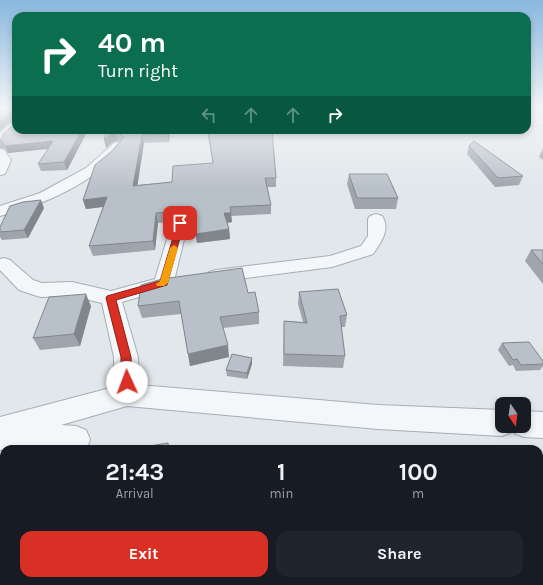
<!DOCTYPE html>
<html lang="en">
<head>
<meta charset="utf-8">
<style>
	:root { --surface:#171b24; --page:#20242c; --text:#f1f3f6; --muted:#9ea1a6; --accent:#d93025 }
	body { margin:0; font-family:Karla,sans-serif; background:var(--page); color:var(--text); height:100vh; display:flex; flex-direction:column; font-size:15px; white-space:nowrap }
	* { box-sizing:border-box; margin:0 }
	p { font-size:13px; color:var(--muted) }
	.icon { flex:none; width:22px; height:22px; fill:none; stroke:currentColor; stroke-width:2; stroke-linecap:round; stroke-linejoin:round }
	.map { position:relative; flex:1; overflow:hidden }
	.sheet { position:absolute; left:0px; top:445px; width:543px; height:140px; display:flex; flex-direction:column; background:var(--surface); border-radius:12px 12px 0 0; box-shadow:0 2px 6px #0003 }
	.sheet>* { flex:none }
	.hud { position:absolute; left:12px; top:12px; width:519px; height:122px; border-radius:12px; box-shadow:0 2px 6px #0003; background:#0b6e4f; color:#fff; overflow:hidden }
	.needle { width:26px; rotate:167deg }
	.buttons { position:absolute; left:495px; top:397px; display:grid; gap:8px }
	.buttons a { display:grid; place-items:center; width:36px; height:36px; border-radius:8px; background:var(--surface); box-shadow:0 2px 6px #0003; font-size:20px }
	.pin { position:absolute; display:grid; place-items:center; width:34px; height:34px; color:#fff; margin:-17px; border-radius:8px; box-shadow:0 2px 6px #0006 }
	.me { position:absolute; width:44px; margin:-22px; rotate:358deg; stroke-linejoin:round; filter:drop-shadow(0 0 3px #0008) }
	.turn { display:flex; align-items:center; gap:14px; height:84px; padding:0 20px; font-size:18px }
	.turn .icon { width:52px; height:52px; stroke-width:2.5 }
	.turn b { display:block; font-size:28px; line-height:34px }
	.lanes { display:flex; align-items:center; height:38px; padding:0 20px; background:#0003; justify-content:center; gap:20px; direction:ltr }
	.lanes .off { opacity:.35 }
	.eta { display:flex; justify-content:space-evenly; align-items:center; height:68px; text-align:center }
	.eta b { font-size:24px; font-weight:700; line-height:28px }
	.cta { display:flex; gap:8px; margin-top:auto; padding:8px 20px }
	.cta a { flex:1; height:46px; border-radius:12px; background:var(--accent); color:#fff; font-size:16px; font-weight:700; line-height:46px; text-align:center }
	.cta a+a { background:var(--page); color:var(--text) }
	.map>svg:first-child { display:block }
</style>
</head>
<body>
<div class="map">
<svg width="543" height="585" viewBox="0 0 543 585">
	<rect width="100%" height="100%" fill="#e1e7eb"/>
	<g fill="none" stroke-linecap="round" stroke-linejoin="round">
		<g stroke="#a6aeb6" stroke-width="2">
			<g id="street">
				<path d="M16,121V130L6,139L4,145L0,146V133L12,122Z"/>
				<path d="M118,142L122,143L124,145C98,182 43,205 0,216V206L40,193L86,168L114,143Z"/>
				<path d="M0,149L4,150L11,160L5,174L0,175Z"/>
				<path d="M376,214L382,216C391,229 381,243 373,254L332,267L216,282L209,280L206,276L209,272L216,270L330,256L361,246L368,236V219L370,216Z"/>
				<path d="M180,218L186,220L188,223L174,281L176,283L173,287L122,302L138,357L139,385L378,405L502,410V426H524V411L543,412V438L524,437L514,433L513,430L512,432L502,436L378,429L127,406L61,425L76,426L86,430L90,439L87,449H4V450H0V417L114,387V357L102,303L72,296L41,297L34,295L19,290L0,270V259L4,258L10,260L33,280L42,283L72,282L111,291L155,279L172,223L174,220Z"/>
			</g>
		</g>
		<path stroke="#bfc5ca" stroke-width="1.5" stroke-dasharray="1.5 1.5" stroke-linecap="butt" d="M527,126L543,125"/>
		<use href="#street" fill="#f4f7f9" fill-rule="evenodd"/>
	</g>
	<g fill="#9ea5ad" fill-rule="evenodd">
		<path d="M2,108L88,130L67,170L41,171L38,164L48,149L8,153L5,149L0,148V140L1,139L14,124V120L11,121Z"/>
		<path d="M107,130H272L276,178V187H267L271,205V214L231,216L232,222L227,223L229,229L230,239L197,243L193,220H188L180,217L174,219L171,222L158,223L155,250L93,256L89,246L103,207L86,209L83,200L112,151L120,141H118L113,142L106,148ZM207,131L213,163L172,182L137,185L144,143L169,142L170,132Z"/>
		<path d="M469,146L523,176L519,185L495,187L467,154Z"/>
		<path d="M543,148V160L539,157Z"/>
		<path d="M349,174L398,198L396,209H355L347,184Z"/>
		<path d="M44,208L28,238L2,240L0,237V227Z"/>
		<path d="M531,250H543V284L525,261Z"/>
		<path d="M299,292L347,315L345,327H341L345,356L343,368L283,366L284,321L303,322L298,304Z"/>
		<path d="M248,293L259,312V324L223,328L229,357L190,366L181,314L142,318L138,306Z"/>
		<path d="M91,306L80,346L40,350L33,338Z"/>
		<path d="M502,343L543,361V366L540,370L516,371L513,365L509,366L498,350Z"/>
		<path d="M252,364L247,379L227,376L226,370Z"/>
		<path d="M4,462V556L0,557V463Z"/>
	</g>
	<g fill="#81868d">
		<path d="M14,113L16,120L11,121L0,131V122L8,114Z"/>
		<path d="M82,130H88L67,170L64,162Z"/>
		<path d="M168,130H169L170,132L169,142L168,134Z"/>
		<path d="M116,133L118,141L113,142L106,148L104,140L111,134Z"/>
		<path d="M142,135L144,143L136,195L133,186Z"/>
		<path d="M53,141L55,148L8,153L5,146Z"/>
		<path d="M107,197L110,206L86,209L83,200Z"/>
		<path d="M41,200L44,208L28,238L24,230Z"/>
		<path d="M178,207L180,217L174,219L171,222L169,212L172,209Z"/>
		<path d="M156,213L158,223L155,250L153,241Z"/>
		<path d="M224,213H231L232,222L225,223Z"/>
		<path d="M229,229L230,239L197,243L196,234Z"/>
		<path d="M86,294L91,306L80,346L74,334Z"/>
		<path d="M228,345L229,357L190,366L188,354Z"/>
		<path d="M252,358V364L247,379V373Z"/>
		<path d="M168,443L170,449H168Z"/>
		<path d="M0,539L4,542V554L0,551Z"/>
		<rect x="163" y="581" width="10" height="4"/>
	</g>
	<g fill="#b8c0c9" stroke="#81868d">
		<path d="M3,107H16V130H82L64,162L38,164L53,141L5,146L2,142L0,141V140L1,139L4,133L14,124V113L8,114L0,122V108H2Z"/>
		<path d="M107,130H168V134L142,135L133,186L172,182L173,166L213,163L208,130H272L276,178H265L271,205L230,207L231,213H224L229,229L196,234L192,210L186,211L178,207L172,209L169,212L156,213L153,241L89,246L107,197L83,200L95,165L112,151L124,137L120,134L116,133L111,134L104,140Z"/>
		<path d="M474,141L523,176L498,178L469,146Z"/>
		<path d="M349,174H387L398,198H357Z"/>
		<path d="M41,200L24,230L0,232V227L10,206L23,202Z"/>
		<path d="M531,250H543V264Z"/>
		<path d="M242,268L248,293L255,292L259,312L220,317L228,345L188,354L179,301L138,306L141,285L162,279Z"/>
		<path d="M338,289L347,315L340,316L345,356L284,354V321L307,323L299,292Z"/>
		<path d="M86,294L74,334L33,338L49,297Z"/>
		<path d="M529,342L543,361V364L521,365L517,359L513,360L502,343Z"/>
		<path d="M232,354L252,358L247,373L226,370Z"/>
		<path d="M168,443V449H131Z"/>
		<path d="M4,462V531L0,532V463Z"/>
		<path d="M32,581H163V585H31Z"/>
	</g>
	<linearGradient id="sky" x2="0" y2="1"><stop stop-color="#88b7de"/><stop offset="0.57" stop-color="#f2f4f6"/><stop offset="1" stop-color="#f2f4f6" stop-opacity="0"/></linearGradient>
	<rect width="543" height="189" fill="url(#sky)"/>
	<path fill="#d93025" stroke="#8d1f18" d="M178,221H180L184,223L167,285L116,300L131,357L132,382L131,386L127,387L123,386L121,382V357L106,298L107,296L160,281Z"/>
	<path fill="#f59e0b" d="M174,245L178,248L168,283L164,286H157L156,284L160,281L170,248Z"/>
</svg>
<div class="buttons">
<a><svg class="needle" viewBox="-14 -14 28 28"><path d="M0-13l5 13h-10z" fill="#e53935"/><path d="M0 13l5-13h-10z" fill="#9ea1a6"/></svg></a>
</div>
<div class="pin" style="left:180px;top:223px;background:#d93025"><svg class="icon" aria-label="arrive" viewBox="0 0 24 24"><path d="M6 21V4h12l-3 4 3 4H6"/></svg></div>
<svg class="me" style="left:127px;top:382px" viewBox="-20 -20 40 40"><circle r="19" fill="#fff"/><path d="M0-13L10 11 0 6-10 11z" fill="#d93025"/></svg>
<div class="hud">
<div class="turn"><svg class="icon" aria-label="right" viewBox="0 0 24 24"><path d="M7 20v-9h11M14 6l5 5-5 5"/></svg><div><b>40 m</b>Turn right</div></div>
<div class="lanes"><svg class="icon off" aria-label="left" viewBox="0 0 24 24"><path d="M17 20v-9H6M10 6l-5 5 5 5"/></svg><svg class="icon off" aria-label="ahead" viewBox="0 0 24 24"><path d="M12 20V5M6 11l6-6 6 6"/></svg><svg class="icon off" aria-label="ahead" viewBox="0 0 24 24"><path d="M12 20V5M6 11l6-6 6 6"/></svg><svg class="icon" aria-label="right" viewBox="0 0 24 24"><path d="M7 20v-9h11M14 6l5 5-5 5"/></svg></div>
</div>
<section class="sheet">
<div class="eta">
<div><b>21:43</b><p>Arrival</p></div>
<div><b>1</b><p>min</p></div>
<div><b>100</b><p>m</p></div>
</div>
<div class="cta"><a>Exit</a><a>Share</a></div>
</section>
</div>
</body>
</html>
